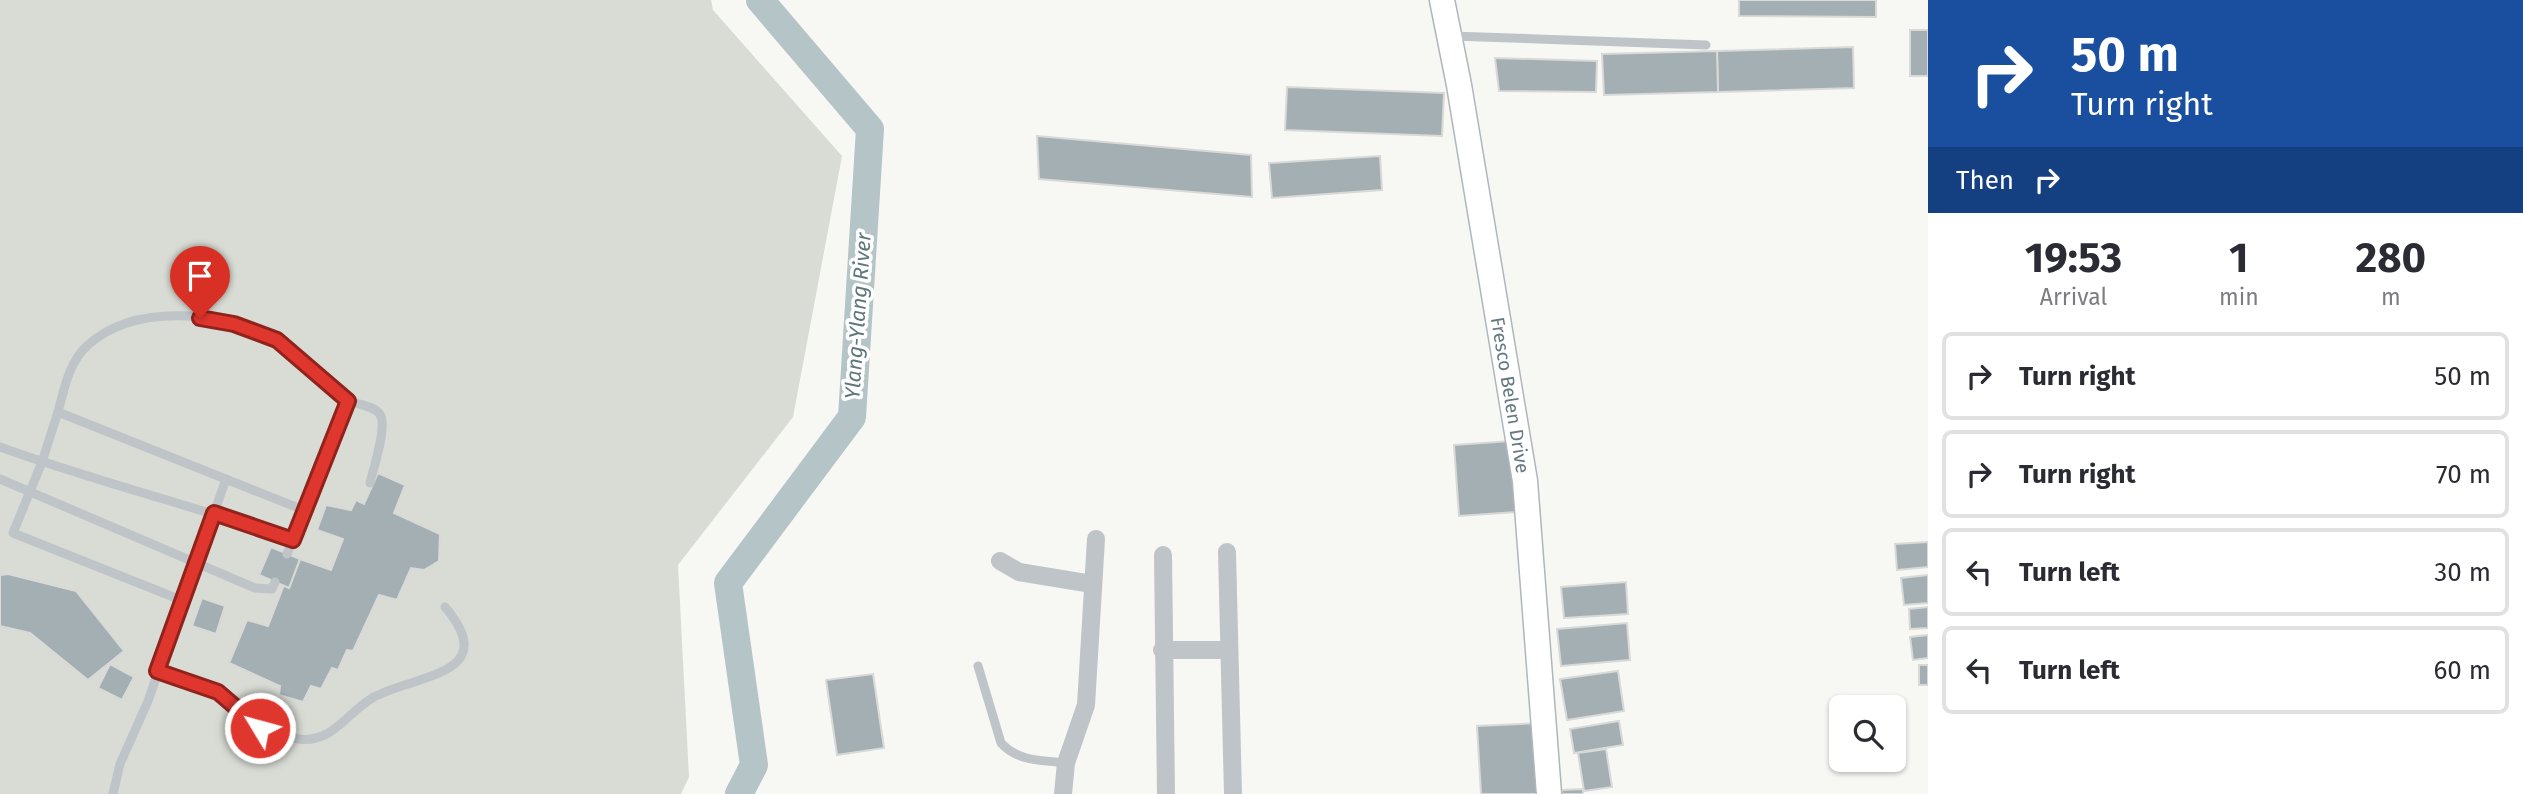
<!DOCTYPE html>
<html lang="en">
<head>
<meta charset="utf-8">
<style>
	:root { --surface:#fff; --page:#f2f2f3; --text:#2b2b33; --muted:#7c7c81; --line:#e1e1e2 }
	body { margin:0; font-family:"Fira Sans",sans-serif; background:var(--page); color:var(--text); height:100vh; display:flex; flex-direction:column; font-size:26px; white-space:nowrap }
	* { box-sizing:border-box; margin:0 }
	p { font-size:23px; color:var(--muted) }
	.icon { flex:none; width:38px; height:38px; fill:none; stroke:currentColor; stroke-width:2; stroke-linecap:round; stroke-linejoin:round }
	.map { position:relative; flex:1; overflow:hidden }
	.sheet { display:flex; flex-direction:column; background:var(--surface); width:595px }
	.sheet>* { flex:none }
	.top-card { background:#1a4fa0; color:#fff; overflow:hidden }
	.buttons { position:absolute; left:1829px; top:695px; display:grid; gap:14px }
	.buttons a { display:grid; place-items:center; width:77px; height:77px; border-radius:10px; background:var(--surface); box-shadow:0 2px 5px #0004; font-size:35px }
	.pin { position:absolute; display:grid; place-items:center; width:60px; height:60px; color:#fff; margin:-72px -30px; border-radius:50% 50% 50% 0; rotate:-45deg; box-shadow:0 0 7px #0007 }
	.pin .icon { rotate:45deg }
	.me { position:absolute; width:77px; margin:-38px; rotate:307deg; stroke-linejoin:round; filter:drop-shadow(0 0 5px #0008) }
	.turn { display:flex; align-items:center; gap:24px; height:147px; padding:0 28px; font-size:32px }
	.turn .icon { width:91px; height:91px; stroke-width:2.5 }
	.turn b { display:block; font-size:49px; line-height:60px }
	.then { display:flex; align-items:center; height:66px; padding:0 28px; background:#0003; gap:14px; font-size:26px }
	.eta { display:flex; justify-content:space-evenly; align-items:center; height:119px; text-align:center }
	.eta b { font-size:42px; font-weight:700; line-height:49px }
	ul { padding:0; list-style:none }
	li { display:flex; align-items:center; gap:21px; height:88px; margin:0 14px 10px; padding:0 14px; border:4px solid var(--line); border-radius:10px }
	li div { flex:1 }
	li b { display:block; font-size:26px }
	li em { font-style:normal }
	main { display:flex; flex:1; min-height:0 }
	.map>svg:first-child { display:block }
</style>
</head>
<body>
<main>
<div class="map">
<svg width="1928" height="794" viewBox="0 0 1928 794">
	<rect width="100%" height="100%" fill="#f7f7f4"/>
	<path fill="#d8dcd4" d="M0,0H711L713,10L842,156L793,417L678,565L689,777L681,794H0Z"/>
	<g fill="none" stroke-linecap="round" stroke-linejoin="round">
		<path stroke="#b5c4c6" stroke-width="28" d="M739,794L754,765L728,583L852,417L870,129L760,0"/>
	</g>
	<g fill="#a3afb2" stroke="#d9d9d7" stroke-width="2">
		<path d="M1739,0H1876V17L1739,16Z"/>
		<rect x="1910" y="30" width="18" height="46"/>
		<path d="M1853,47L1854,88L1718,92L1717,51Z"/>
		<path d="M1717,51L1718,92L1604,95L1602,54Z"/>
		<path d="M1495,58L1597,61L1596,92L1499,91Z"/>
		<path d="M1287,87L1444,93L1442,136L1285,130Z"/>
		<path d="M1037,136L1251,155L1252,197L1039,179Z"/>
		<path d="M1380,156L1382,190L1272,198L1269,163Z"/>
		<path d="M1511,441L1516,512L1459,516L1454,445Z"/>
		<path d="M378,473L405,485L394,513L440,534L439,561L424,570L411,568L397,600L379,595L353,651L347,650L338,670L332,668L321,689L311,686L303,702L279,695L280,686L229,663L247,620L268,626L284,585L289,588L300,559L331,570L343,539L317,530L326,505L351,510L356,500L364,504Z"/>
		<path d="M1928,542V567L1897,570L1895,544Z"/>
		<path d="M271,547L300,559L289,588L259,575Z"/>
		<path d="M8,574L76,591L124,651L88,680L30,633L0,626V575Z"/>
		<path d="M1928,575V603L1904,605L1901,578Z"/>
		<path d="M1626,582L1628,614L1564,618L1561,587Z"/>
		<path d="M202,598L225,606L216,634L192,626Z"/>
		<path d="M1928,607V628L1910,629L1909,609Z"/>
		<path d="M1627,623L1630,660L1561,666L1557,629Z"/>
		<path d="M1928,635V658L1913,660L1910,637Z"/>
		<path d="M110,664L134,677L122,700L98,688Z"/>
		<rect x="1919" y="665" width="9" height="20"/>
		<path d="M1618,671L1624,711L1567,720L1560,679Z"/>
		<path d="M873,674L884,748L837,755L826,680Z"/>
		<path d="M1619,721L1623,745L1574,753L1570,729Z"/>
		<path d="M1539,723L1543,794H1481L1477,726Z"/>
		<path d="M1606,749L1612,787L1584,791L1578,753Z"/>
		<path d="M1583,789V794H1562V790Z"/>
	</g>
	<g fill="none" stroke-linecap="round" stroke-linejoin="round">
		<g stroke="#aeb7ba" stroke-width="27">
			<g id="secondary">
				<path id="s1" d="M1442,0L1459,85L1525,481L1549,794"/>
			</g>
		</g>
		<g stroke="#bec4c7" stroke-width="9">
			<path d="M1452,36L1706,45"/>
			<path d="M348,401C357,404 373,406 379,413C389,423 373,469 370,483"/>
			<path d="M58,412C64,390 69,361 88,345C136,302 222,312 275,339C304,355 321,384 348,401L293,540"/>
			<path d="M0,447C97,482 195,506 293,540L287,554"/>
			<path d="M0,479L255,588L272,589L275,582"/>
			<path d="M181,600L13,533L42,462L58,412L306,511"/>
			<path d="M978,666L1001,743C1018,762 1043,760 1066,763"/>
			<path d="M157,671C176,677 200,681 217,692C224,697 230,705 236,710C253,725 275,736 298,739C333,744 347,712 374,697C415,675 503,675 445,607"/>
			<path d="M113,794L120,764L148,701L226,479"/>
		</g>
		<g stroke="#bec4c7" stroke-width="18">
			<path d="M1227,552L1233,794"/>
			<path d="M1163,555L1166,794"/>
			<path d="M1000,561L1019,572L1092,584"/>
			<path d="M1162,650H1229"/>
			<path d="M1063,794L1066,763L1086,705L1096,539"/>
		</g>
		<use href="#secondary" stroke="#fff" stroke-width="24"/>
	</g>
	<g fill="none" stroke-linecap="round" stroke-linejoin="round">
		<g stroke="#91231d" stroke-width="18">
			<path id="route" d="M200,318L234,324L277,340L348,401L293,540L214,513L157,671L218,692L260,728"/>
		</g>
		<use href="#route" stroke="#df362d" stroke-width="12"/>
	</g>
	<g text-anchor="middle" stroke-width="7" stroke-linejoin="round" paint-order="stroke">
		<g font-size="19" fill="#63787f" stroke="#fff">
			<text dy="7" stroke="none"><textPath href="#s1" startOffset="401">Fresco Belen Drive</textPath></text>
		</g>
		<g font-size="21" font-style="italic" fill="#5e777a" stroke="#fff">
			<text transform="translate(858 316) rotate(-86)" y="7">Ylang-Ylang River</text>
		</g>
	</g>
</svg>
<div class="buttons">
<a><svg class="icon" aria-label="search" viewBox="0 0 24 24"><circle cx="10" cy="10" r="6"/><path d="M15 15l6 6"/></svg></a>
</div>
<div class="pin" style="left:200px;top:318px;background:#d93025"><svg class="icon" aria-label="arrive" viewBox="0 0 24 24"><path d="M6 21V4h12l-3 4 3 4H6"/></svg></div>
<svg class="me" style="left:260px;top:728px" viewBox="-20 -20 40 40"><circle r="17" fill="#df362d" stroke="#fff" stroke-width="3"/><path d="M0-11L8 9 0 5-8 9z" fill="#fff"/></svg>
</div>
<section class="sheet">
<div class="top-card">
<div class="turn"><svg class="icon" aria-label="right" viewBox="0 0 24 24"><path d="M7 20v-9h11M14 6l5 5-5 5"/></svg><div><b>50 m</b>Turn right</div></div>
<div class="then">Then<svg class="icon" aria-label="right" viewBox="0 0 24 24"><path d="M7 20v-9h11M14 6l5 5-5 5"/></svg></div>
</div>
<div class="eta">
<div><b>19:53</b><p>Arrival</p></div>
<div><b>1</b><p>min</p></div>
<div><b>280</b><p>m</p></div>
</div>
<ul>
<li><svg class="icon" aria-label="right" viewBox="0 0 24 24"><path d="M7 20v-9h11M14 6l5 5-5 5"/></svg><div><b>Turn right</b></div><em>50 m</em></li>
<li><svg class="icon" aria-label="right" viewBox="0 0 24 24"><path d="M7 20v-9h11M14 6l5 5-5 5"/></svg><div><b>Turn right</b></div><em>70 m</em></li>
<li><svg class="icon" aria-label="left" viewBox="0 0 24 24"><path d="M17 20v-9H6M10 6l-5 5 5 5"/></svg><div><b>Turn left</b></div><em>30 m</em></li>
<li><svg class="icon" aria-label="left" viewBox="0 0 24 24"><path d="M17 20v-9H6M10 6l-5 5 5 5"/></svg><div><b>Turn left</b></div><em>60 m</em></li>
</ul>
</section>
</main>
</body>
</html>
